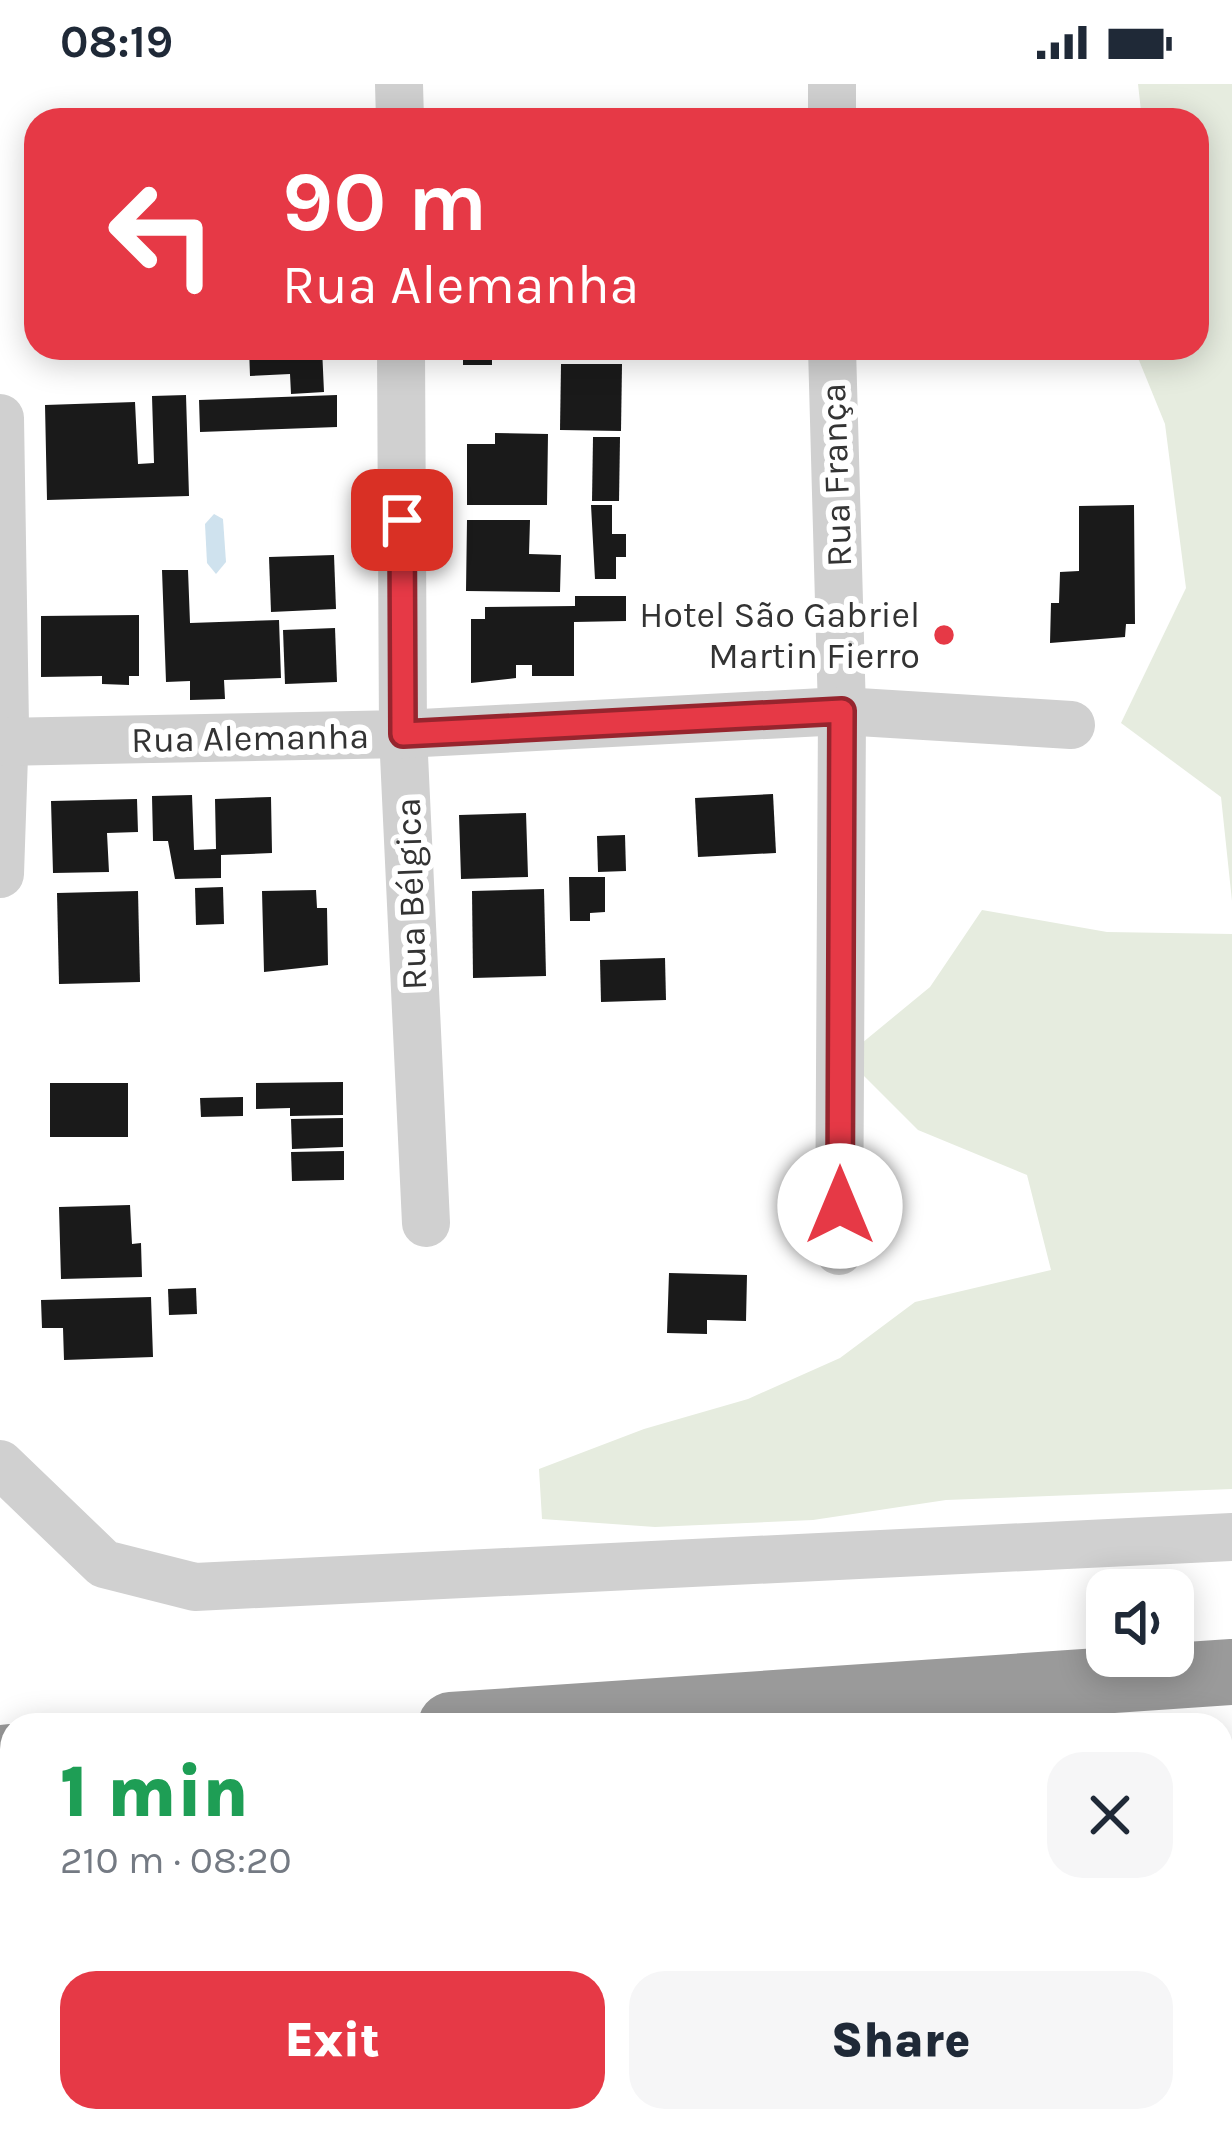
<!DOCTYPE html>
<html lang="en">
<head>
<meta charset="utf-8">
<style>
	:root { --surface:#fff; --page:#f6f6f7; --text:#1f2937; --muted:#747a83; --accent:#e63946 }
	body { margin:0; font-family:Karla,sans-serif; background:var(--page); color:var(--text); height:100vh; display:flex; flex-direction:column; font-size:45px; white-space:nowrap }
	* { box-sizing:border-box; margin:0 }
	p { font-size:39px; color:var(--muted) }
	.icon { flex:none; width:66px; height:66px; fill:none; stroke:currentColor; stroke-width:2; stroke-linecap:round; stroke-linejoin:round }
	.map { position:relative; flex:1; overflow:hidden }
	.panel { position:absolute; left:0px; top:1629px; width:1233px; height:420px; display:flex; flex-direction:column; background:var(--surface); border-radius:36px 36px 0 0; box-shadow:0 6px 30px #0003 }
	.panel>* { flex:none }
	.banner { position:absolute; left:24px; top:24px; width:1185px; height:252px; border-radius:36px; box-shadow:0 6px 30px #0003; background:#e63946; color:#fff; overflow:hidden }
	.fabs { position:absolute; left:1086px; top:1485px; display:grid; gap:24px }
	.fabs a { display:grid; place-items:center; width:108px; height:108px; border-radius:24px; background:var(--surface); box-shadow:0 6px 30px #0003; font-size:60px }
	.pin { position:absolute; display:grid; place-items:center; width:102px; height:102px; color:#fff; margin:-51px; border-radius:24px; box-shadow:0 6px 18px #0006 }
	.me { position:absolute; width:132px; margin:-66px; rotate:0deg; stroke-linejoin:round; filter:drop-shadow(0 0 9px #0008) }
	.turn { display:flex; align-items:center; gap:42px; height:252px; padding:0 60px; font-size:54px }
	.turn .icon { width:156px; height:156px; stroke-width:2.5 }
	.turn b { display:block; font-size:84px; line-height:102px }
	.round { display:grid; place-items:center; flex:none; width:126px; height:126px; border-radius:36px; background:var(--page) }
	.summary { display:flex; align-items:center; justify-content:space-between; height:204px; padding:0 60px }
	h1 { font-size:72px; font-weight:800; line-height:90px; color:#1e9e55 }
	.action { display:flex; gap:24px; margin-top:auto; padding:24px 60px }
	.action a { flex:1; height:138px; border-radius:36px; background:var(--accent); color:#fff; font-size:48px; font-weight:800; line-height:138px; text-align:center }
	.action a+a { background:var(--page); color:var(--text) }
	.status { display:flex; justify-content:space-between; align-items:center; height:84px; padding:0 60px; background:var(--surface); direction:ltr }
	.status svg { height:33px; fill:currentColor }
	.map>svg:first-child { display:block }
</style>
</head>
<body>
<div class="status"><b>08:19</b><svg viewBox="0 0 49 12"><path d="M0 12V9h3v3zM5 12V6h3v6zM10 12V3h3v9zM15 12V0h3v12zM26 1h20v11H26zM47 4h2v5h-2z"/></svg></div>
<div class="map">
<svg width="1232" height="2049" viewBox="0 0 1232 2049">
	<rect width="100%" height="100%" fill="#fff"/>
	<g fill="#e6ecdf">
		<path d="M1138,0H1232V817L1221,713L1121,639L1186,504L1165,340L1134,264H1197V36H1142Z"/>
		<path d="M982,826L1107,848L1232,850V1405L946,1416L813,1436L655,1443L542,1435L539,1385L644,1345L748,1315L840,1274L915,1218L1051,1186L1027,1091L918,1046L845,973L930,903Z"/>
	</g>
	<g fill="#cfe2ee">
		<path d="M214,430L223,435L226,478L216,490L207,479L205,440Z"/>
		<path d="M118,2037H458L460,2040L441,2049H119Z"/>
	</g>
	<g fill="#1a1a1a">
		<path d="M249,264H322L324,308L291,310L290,290L250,292Z"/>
		<rect x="463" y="264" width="29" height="17"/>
		<path d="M590,264H615V275L590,276Z"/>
		<path d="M561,280H622L621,347L560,346Z"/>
		<path d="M186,311L189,412L47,416L45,321L135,318L138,380L154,379L152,312Z"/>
		<path d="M337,311V343L200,348L199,316Z"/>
		<path d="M495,349L548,350L547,421H467V360H495Z"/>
		<path d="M593,353H620L619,417H592Z"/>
		<path d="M591,421H612V450H626V473H616V495H595Z"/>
		<path d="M1134,421L1135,540H1126L1125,553L1050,559L1051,519H1059L1060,488L1079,487V422Z"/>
		<path d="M467,436H530L529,470L561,471L560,508L466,507Z"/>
		<path d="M334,471L336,525L271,528L269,473Z"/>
		<path d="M162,486H188L190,539L279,536L281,594L224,596L225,615L190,616V597L166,598Z"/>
		<path d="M575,512H626V537L574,538V592H532V581H516V594L471,599V535H485V523L575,522Z"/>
		<path d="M139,531V592H129V601L102,600V592L41,593V532Z"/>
		<path d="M335,544L337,598L285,600L283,546Z"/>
		<path d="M773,710L776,769L698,773L695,714Z"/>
		<path d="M192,711L194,766L216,765L215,715L271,713L272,769L221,771V794L175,795L168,757H153L152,712Z"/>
		<path d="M137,715L138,748L107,749L109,788L53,789L51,717Z"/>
		<path d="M526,729L528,793L461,795L459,731Z"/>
		<path d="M625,751L626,787L598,788L597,752Z"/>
		<path d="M569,793H605V828L590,829V837H570Z"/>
		<path d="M223,803L224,840L196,841L195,804Z"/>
		<path d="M544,805L546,892L473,894L472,807Z"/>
		<path d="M316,806L317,824H327L328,881L264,888L262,807Z"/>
		<path d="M138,807L140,898L59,900L57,809Z"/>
		<path d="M665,874L666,916L601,918L600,876Z"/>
		<path d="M343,998V1031L290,1032V1024L256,1025V999Z"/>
		<rect x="50" y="999" width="78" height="54"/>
		<path d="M243,1013V1032L201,1033L200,1014Z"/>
		<path d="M343,1034V1063L292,1065L291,1035Z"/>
		<path d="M344,1067V1096L292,1097L291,1068Z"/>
		<path d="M130,1121L132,1160L141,1159L142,1193L61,1195L59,1123Z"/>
		<path d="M669,1189L747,1191L746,1237L707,1236V1250L667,1249Z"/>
		<path d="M196,1204L197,1230L169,1231L168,1205Z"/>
		<path d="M151,1213L153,1273L64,1276L63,1244H42L41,1216Z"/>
	</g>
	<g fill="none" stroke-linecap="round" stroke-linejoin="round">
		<g stroke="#d0d0d0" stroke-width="48">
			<path d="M399,0L400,36"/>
			<path d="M832,36V0"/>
			<path d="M401,264L403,650L426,1139"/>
			<path d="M832,264L842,627L839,1167"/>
			<path d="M0,334L5,642L0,790"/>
			<path d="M0,658L403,650L842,627L1071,641"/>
			<path d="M0,1380L104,1480L195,1503L1232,1453"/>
			<path d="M0,1702L12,1851"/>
			<path d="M1221,1756L1232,1755"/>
			<path d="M23,2037V2049"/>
			<path d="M714,2037L715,2049"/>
			<path d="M1016,2037L1017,2049"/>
		</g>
		<g stroke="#9a9a9a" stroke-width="66">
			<path d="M451,1641L1232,1588"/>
			<path d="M0,1674L12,1673"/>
		</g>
	</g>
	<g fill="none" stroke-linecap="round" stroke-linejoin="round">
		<g stroke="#96252e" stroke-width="30">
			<path id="route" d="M402,436L403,650L842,627L840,1122"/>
		</g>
		<use href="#route" stroke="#e63946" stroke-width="21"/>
	</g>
	<circle fill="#e63946" stroke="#fff" stroke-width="4.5" cx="944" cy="551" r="12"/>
	<g text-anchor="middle" stroke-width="12" stroke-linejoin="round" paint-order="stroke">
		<g font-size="36" fill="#333" stroke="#fff">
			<text transform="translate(835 391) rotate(-92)" y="13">Rua França</text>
			<text transform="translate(250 653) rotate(-1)" y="13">Rua Alemanha</text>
			<text transform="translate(410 810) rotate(-92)" y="13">Rua Bélgica</text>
		</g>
		<g font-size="36" fill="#333" stroke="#fff" text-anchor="end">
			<text x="920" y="543">Hotel São Gabriel<tspan x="920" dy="41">Martin Fierro</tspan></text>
		</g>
	</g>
</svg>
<div class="fabs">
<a><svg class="icon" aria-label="sound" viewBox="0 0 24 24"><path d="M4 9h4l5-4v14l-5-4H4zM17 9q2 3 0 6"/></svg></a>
</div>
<div class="pin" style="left:402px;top:436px;background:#d93025"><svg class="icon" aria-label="arrive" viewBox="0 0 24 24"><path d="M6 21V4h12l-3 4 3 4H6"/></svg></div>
<svg class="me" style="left:840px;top:1122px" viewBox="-20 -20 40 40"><circle r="19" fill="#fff"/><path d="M0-13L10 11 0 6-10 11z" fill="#e63946"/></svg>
<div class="banner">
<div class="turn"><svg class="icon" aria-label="left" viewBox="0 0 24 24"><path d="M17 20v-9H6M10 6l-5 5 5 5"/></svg><div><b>90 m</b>Rua Alemanha</div></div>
</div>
<section class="panel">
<div class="summary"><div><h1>1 min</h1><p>210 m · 08:20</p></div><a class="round"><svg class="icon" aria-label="close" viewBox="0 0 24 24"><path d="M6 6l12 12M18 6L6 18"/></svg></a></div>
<div class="action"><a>Exit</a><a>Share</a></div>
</section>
</div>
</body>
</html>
